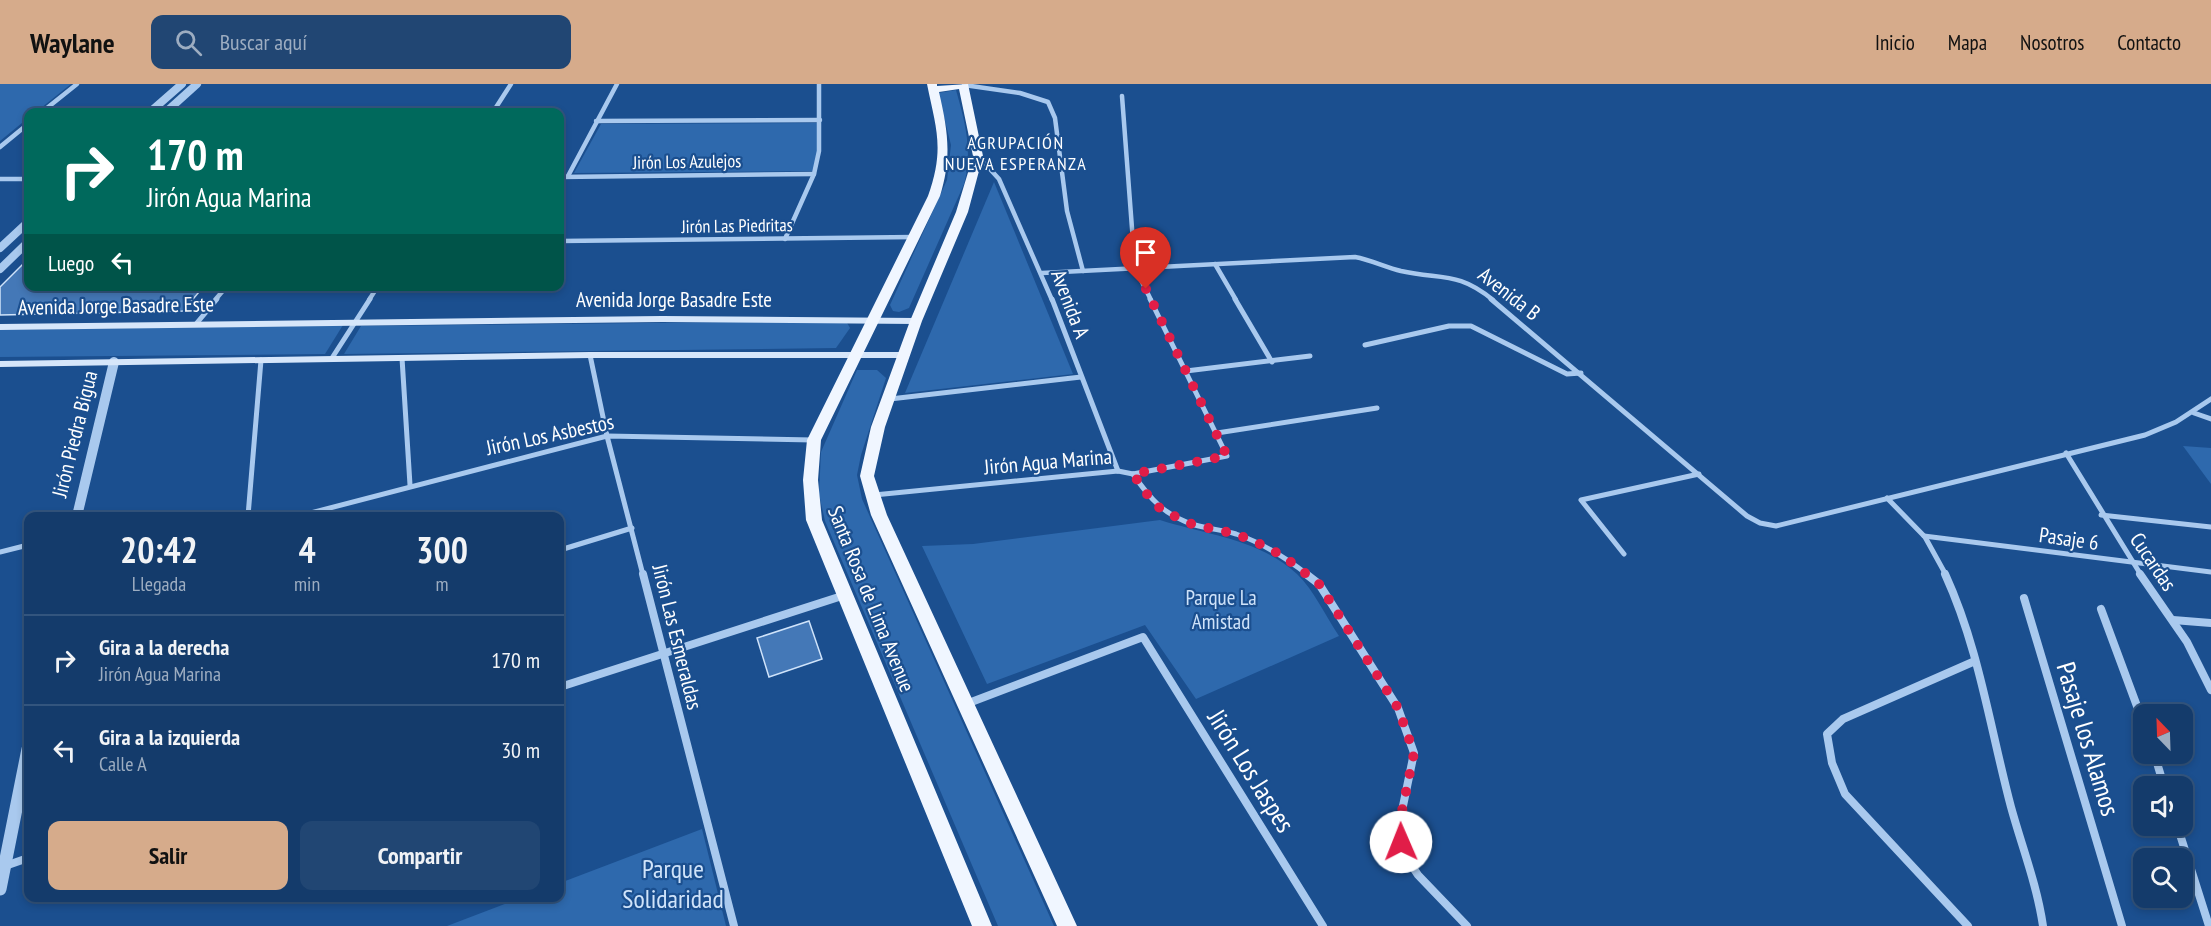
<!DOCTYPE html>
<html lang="es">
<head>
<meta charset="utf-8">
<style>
	:root { --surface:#143b6b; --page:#214673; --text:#f1f3f6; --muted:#9dadc1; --line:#33557e; --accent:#d6ab8b }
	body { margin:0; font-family:"PT Sans Narrow",sans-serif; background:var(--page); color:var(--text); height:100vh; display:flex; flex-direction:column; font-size:22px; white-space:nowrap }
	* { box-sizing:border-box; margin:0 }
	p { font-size:20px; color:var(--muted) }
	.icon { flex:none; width:33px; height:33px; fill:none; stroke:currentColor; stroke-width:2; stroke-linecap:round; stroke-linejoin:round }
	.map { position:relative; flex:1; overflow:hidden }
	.details { position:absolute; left:24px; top:428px; width:540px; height:390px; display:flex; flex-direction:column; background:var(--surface); border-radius:12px; box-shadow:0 3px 9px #0003,0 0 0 2px var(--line) }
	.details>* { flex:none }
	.hud { position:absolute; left:24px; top:24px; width:540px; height:183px; border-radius:12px; box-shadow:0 3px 9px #0003,0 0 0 2px var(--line); background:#00695c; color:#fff; overflow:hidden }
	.needle { width:39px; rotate:337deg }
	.buttons { position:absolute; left:2133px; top:620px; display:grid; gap:12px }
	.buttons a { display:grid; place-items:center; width:60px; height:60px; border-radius:12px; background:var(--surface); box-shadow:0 3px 9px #0003,0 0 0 2px var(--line); font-size:30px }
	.pin { position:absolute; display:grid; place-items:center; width:51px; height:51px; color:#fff; margin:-62px -26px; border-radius:50% 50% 50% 0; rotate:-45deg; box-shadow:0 0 6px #0007 }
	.pin .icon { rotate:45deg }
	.me { position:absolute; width:66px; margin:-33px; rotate:359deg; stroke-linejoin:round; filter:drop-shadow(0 0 4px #0008) }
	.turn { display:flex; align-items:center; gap:21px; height:126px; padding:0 24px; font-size:27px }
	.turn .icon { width:78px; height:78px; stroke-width:2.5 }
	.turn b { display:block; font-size:42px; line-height:51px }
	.then { display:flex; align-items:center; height:57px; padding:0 24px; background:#0003; gap:12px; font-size:22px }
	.eta { display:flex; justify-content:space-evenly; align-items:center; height:102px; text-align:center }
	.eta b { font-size:36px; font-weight:700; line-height:42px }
	.action { display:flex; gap:12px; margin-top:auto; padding:12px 24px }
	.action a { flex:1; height:69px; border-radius:12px; background:var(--accent); color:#111; font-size:24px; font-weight:700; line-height:69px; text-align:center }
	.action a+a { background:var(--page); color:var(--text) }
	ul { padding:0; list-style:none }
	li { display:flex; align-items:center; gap:18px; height:90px; padding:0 24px; border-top:2px solid var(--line) }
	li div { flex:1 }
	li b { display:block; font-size:22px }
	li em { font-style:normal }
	header { display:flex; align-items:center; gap:36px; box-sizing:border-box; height:84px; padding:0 30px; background:var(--accent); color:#111 }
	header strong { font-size:28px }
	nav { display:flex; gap:33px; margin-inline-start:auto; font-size:21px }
	.search { width:420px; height:54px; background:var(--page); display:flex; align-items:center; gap:15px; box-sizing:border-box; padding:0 21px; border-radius:12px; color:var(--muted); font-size:22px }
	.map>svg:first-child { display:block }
</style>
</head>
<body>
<header>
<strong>Waylane</strong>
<div class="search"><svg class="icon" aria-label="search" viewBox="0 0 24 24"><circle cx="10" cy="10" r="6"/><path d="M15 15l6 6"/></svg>Buscar aquí</div>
<nav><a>Inicio</a><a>Mapa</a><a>Nosotros</a><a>Contacto</a></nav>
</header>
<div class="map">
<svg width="2211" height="842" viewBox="0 0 2211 842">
	<rect width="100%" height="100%" fill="#1b4f8f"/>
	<g fill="#2e69ad">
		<path d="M0,0H71L36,28H28V34L0,57Z"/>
		<path d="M956,6C965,38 973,67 964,100L909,224L899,228L893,227L890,221L947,96L951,61L938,9Z"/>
		<path d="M818,39V64L813,87L574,89L601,40Z"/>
		<path d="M994,98L1073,290L905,309Z"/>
		<path d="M846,237L850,244L836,264L344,270L361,242Z"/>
		<path d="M343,241L325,270L0,273V246Z"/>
		<path d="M857,286H877L886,294L861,371L857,391L862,415L1054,842H998L825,437L819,410L821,368Z"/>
		<path d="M2183,362L2211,364V400Z"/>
		<path d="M1160,436C1207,451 1259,455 1297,490C1314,506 1326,533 1339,552L1196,615L1145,541L987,600L922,462L973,460Z"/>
		<path d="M702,745L726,842H447L523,813H560V799Z"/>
	</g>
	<g fill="#4478b7" stroke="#cfe3fa" stroke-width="1.5">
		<path d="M28,175V202H204L183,227L0,231V203Z"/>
		<path d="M809,537L822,575L769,593L757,554Z"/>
	</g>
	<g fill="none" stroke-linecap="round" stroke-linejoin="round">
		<g stroke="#a9c9ee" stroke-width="4.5">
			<path d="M964,1L1020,9L1048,18L1055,34L1067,127L1083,187"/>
			<path d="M1122,12L1135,184L1151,216"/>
			<path d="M42,28L77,0"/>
			<path d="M493,28L511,0"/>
			<path d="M596,37L820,36"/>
			<path d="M0,63L28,40"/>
			<path d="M978,72L999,95L1052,216"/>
			<path d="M568,92L617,0"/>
			<path d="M560,93L814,90"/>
			<path d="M0,95H28"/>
			<path d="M785,155L814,90L819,67V0"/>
			<path d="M560,157L914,153"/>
			<path d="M1215,180L1236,216"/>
			<path d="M1042,189L1355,173C1371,176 1385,183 1401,187C1441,196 1458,187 1493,216"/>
			<path d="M215,216L227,202"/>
			<path d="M369,216L378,202"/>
		</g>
		<g stroke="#a9c9ee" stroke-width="5">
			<path d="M1052,215L1118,387"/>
			<path d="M1235,215L1272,278"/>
			<path d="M1491,215L1747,432L1760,439L1776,442L2145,351L2176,338L2211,315"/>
			<path d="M196,240L217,215"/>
			<path d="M1365,261L1449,242H1471L1567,290L1581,289"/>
			<path d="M590,271L607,352L643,491"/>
			<path d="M332,274L370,215"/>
			<path d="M402,274L410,401"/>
			<path d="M1186,287L1310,272"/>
			<path d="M890,315L1081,293"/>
			<path d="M2194,329L2211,335"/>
			<path d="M1217,349L1377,324"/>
			<path d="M2066,369L2141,491"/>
			<path d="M1133,390C1150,415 1165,432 1195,441C1209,445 1223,446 1236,450C1263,459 1286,474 1308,491"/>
			<path d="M874,411L1118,387L1133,390L1227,372L1150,215"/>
			<path d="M1887,414L1925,453L1946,491"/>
			<path d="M2101,431L2211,443"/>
			<path d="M248,432L261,276"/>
			<path d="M299,432L607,352L813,356"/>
			<path d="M1924,452L2211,488"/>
			<path d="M560,466L632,444"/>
			<path d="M0,468L28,461"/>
			<path d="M1624,470L1581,416L1699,390"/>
		</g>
		<g stroke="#a9c9ee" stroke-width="8">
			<path d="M643,490L734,842"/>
			<path d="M1306,490L1319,500L1398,624L1414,669L1398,746L1404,770L1418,791L1467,842"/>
			<path d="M1945,490C1979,564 1990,644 2011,723C2022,763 2037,801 2043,842"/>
			<path d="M2140,490L2187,558L2211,606"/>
			<path d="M2024,514L2122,842"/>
			<path d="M2101,525L2144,641"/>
			<path d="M2173,536L2211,539"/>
			<path d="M560,603L845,511"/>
			<path d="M966,620L1143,553L1323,842"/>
			<path d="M2154,669L2164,702"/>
			<path d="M2177,741L2209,842"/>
			<path d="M5,782L28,774"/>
			<path d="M1968,842L1845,710L1832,679L1827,650L1843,635L1975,577"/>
		</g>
		<g stroke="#a9c9ee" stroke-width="8">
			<path d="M150,28L182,0"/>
			<path d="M166,28L197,0"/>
			<path d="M0,164L28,138"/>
			<path d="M0,185L28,158"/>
		</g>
		<path stroke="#a9c9ee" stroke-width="10" d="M77,432L114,278"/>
		<path stroke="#a9c9ee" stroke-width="13" d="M0,805L28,665"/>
		<g fill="#d6e6fa" fill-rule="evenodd">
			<path d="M662,232L916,234L921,237L916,240L662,238L0,246V240Z"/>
			<path d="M590,268H905L910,271L905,274H590L0,283V277Z"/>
		</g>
		<path fill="#f0f6ff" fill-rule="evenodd" d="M927,0H937V2L968,0L983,72L968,128L922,237L885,343L874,392L887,431L1077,842H1057L871,431L860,392L871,343L910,237L956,128L973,72L959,5L939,8C948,47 952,73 940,112L821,356L818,396L822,436L992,842H972L806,436L803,396L807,356L928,112C945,64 936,45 927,0Z"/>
	</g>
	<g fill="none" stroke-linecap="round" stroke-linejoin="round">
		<path stroke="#e11d48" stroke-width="10" stroke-dasharray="0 18" d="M1146,205L1227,372L1133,390L1151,416L1163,427L1194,441L1236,450L1262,461L1283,472L1319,500L1398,624L1414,669L1398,746L1401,758"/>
	</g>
	<g text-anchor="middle" stroke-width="4.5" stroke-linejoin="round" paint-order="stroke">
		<g font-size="18" letter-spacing="1.5" fill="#fff" stroke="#1b4f8f">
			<text x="1016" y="65">AGRUPACIÓN<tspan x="1016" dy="21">NUEVA ESPERANZA</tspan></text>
		</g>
		<g font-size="18" fill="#fff" stroke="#1b4f8f">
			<text transform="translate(687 78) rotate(-1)" y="6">Jirón Los Azulejos</text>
			<text transform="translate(737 142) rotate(-1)" y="6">Jirón Las Piedritas</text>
		</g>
		<g font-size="21" fill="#fff" stroke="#1b4f8f">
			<text transform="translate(1509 210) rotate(38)" y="7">Avenida B</text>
			<text x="674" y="223">Avenida Jorge Basadre Este</text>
			<text transform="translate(1070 220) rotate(69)" y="7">Avenida A</text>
			<text transform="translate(116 222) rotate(-1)" y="7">Avenida Jorge Basadre Este</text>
			<text transform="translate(75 350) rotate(-76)" y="7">Jirón Piedra Bigua</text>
			<text transform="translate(550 351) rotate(-12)" y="7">Jirón Los Asbestos</text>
			<text transform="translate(1048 378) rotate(-5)" y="7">Jirón Agua Marina</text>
			<text transform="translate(2069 455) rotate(8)" y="7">Pasaje 6</text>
			<text transform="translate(2153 478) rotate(56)" y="7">Cucardas</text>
			<text transform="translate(871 515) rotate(68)" y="7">Santa Rosa de Lima Avenue</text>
			<text transform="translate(677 553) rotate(76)" y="7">Jirón Las Esmeraldas</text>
		</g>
		<g font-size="21" fill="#cfe3fa" stroke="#1b4f8f">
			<text x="1221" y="521">Parque La<tspan x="1221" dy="24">Amistad</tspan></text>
		</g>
		<g font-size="26" fill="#fff" stroke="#1b4f8f">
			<text transform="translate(2088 655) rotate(73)" y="9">Pasaje los Alamos</text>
			<text transform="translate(1251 687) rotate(58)" y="9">Jirón Los Jaspes</text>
		</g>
		<g font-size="26" fill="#cfe3fa" stroke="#1b4f8f">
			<text x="673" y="794">Parque<tspan x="673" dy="30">Solidaridad</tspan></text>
		</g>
	</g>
</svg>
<div class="buttons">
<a><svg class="needle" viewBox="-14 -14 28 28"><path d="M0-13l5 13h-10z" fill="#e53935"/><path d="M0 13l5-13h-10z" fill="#9dadc1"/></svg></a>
<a><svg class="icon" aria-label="sound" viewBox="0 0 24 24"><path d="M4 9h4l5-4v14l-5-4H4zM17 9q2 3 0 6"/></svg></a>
<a><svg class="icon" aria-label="search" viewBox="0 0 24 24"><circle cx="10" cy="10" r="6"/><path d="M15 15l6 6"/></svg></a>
</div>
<div class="pin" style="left:1146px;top:205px;background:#d93025"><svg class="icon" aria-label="arrive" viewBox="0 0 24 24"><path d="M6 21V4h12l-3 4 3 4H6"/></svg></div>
<svg class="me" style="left:1401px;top:758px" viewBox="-20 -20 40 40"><circle r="19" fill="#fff"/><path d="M0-13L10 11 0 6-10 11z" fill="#e11d48"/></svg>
<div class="hud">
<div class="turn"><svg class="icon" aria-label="right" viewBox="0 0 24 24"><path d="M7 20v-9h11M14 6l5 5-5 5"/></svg><div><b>170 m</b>Jirón Agua Marina</div></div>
<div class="then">Luego<svg class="icon" aria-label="left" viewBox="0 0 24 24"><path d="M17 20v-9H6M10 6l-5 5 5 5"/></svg></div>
</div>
<section class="details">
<div class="eta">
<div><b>20:42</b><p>Llegada</p></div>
<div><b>4</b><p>min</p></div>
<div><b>300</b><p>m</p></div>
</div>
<ul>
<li><svg class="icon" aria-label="right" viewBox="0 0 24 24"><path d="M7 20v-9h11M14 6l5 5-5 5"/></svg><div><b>Gira a la derecha</b><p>Jirón Agua Marina</p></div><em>170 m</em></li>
<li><svg class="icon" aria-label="left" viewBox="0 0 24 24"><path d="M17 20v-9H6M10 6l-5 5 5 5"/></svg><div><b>Gira a la izquierda</b><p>Calle A</p></div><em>30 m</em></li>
</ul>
<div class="action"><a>Salir</a><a>Compartir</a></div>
</section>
</div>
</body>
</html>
